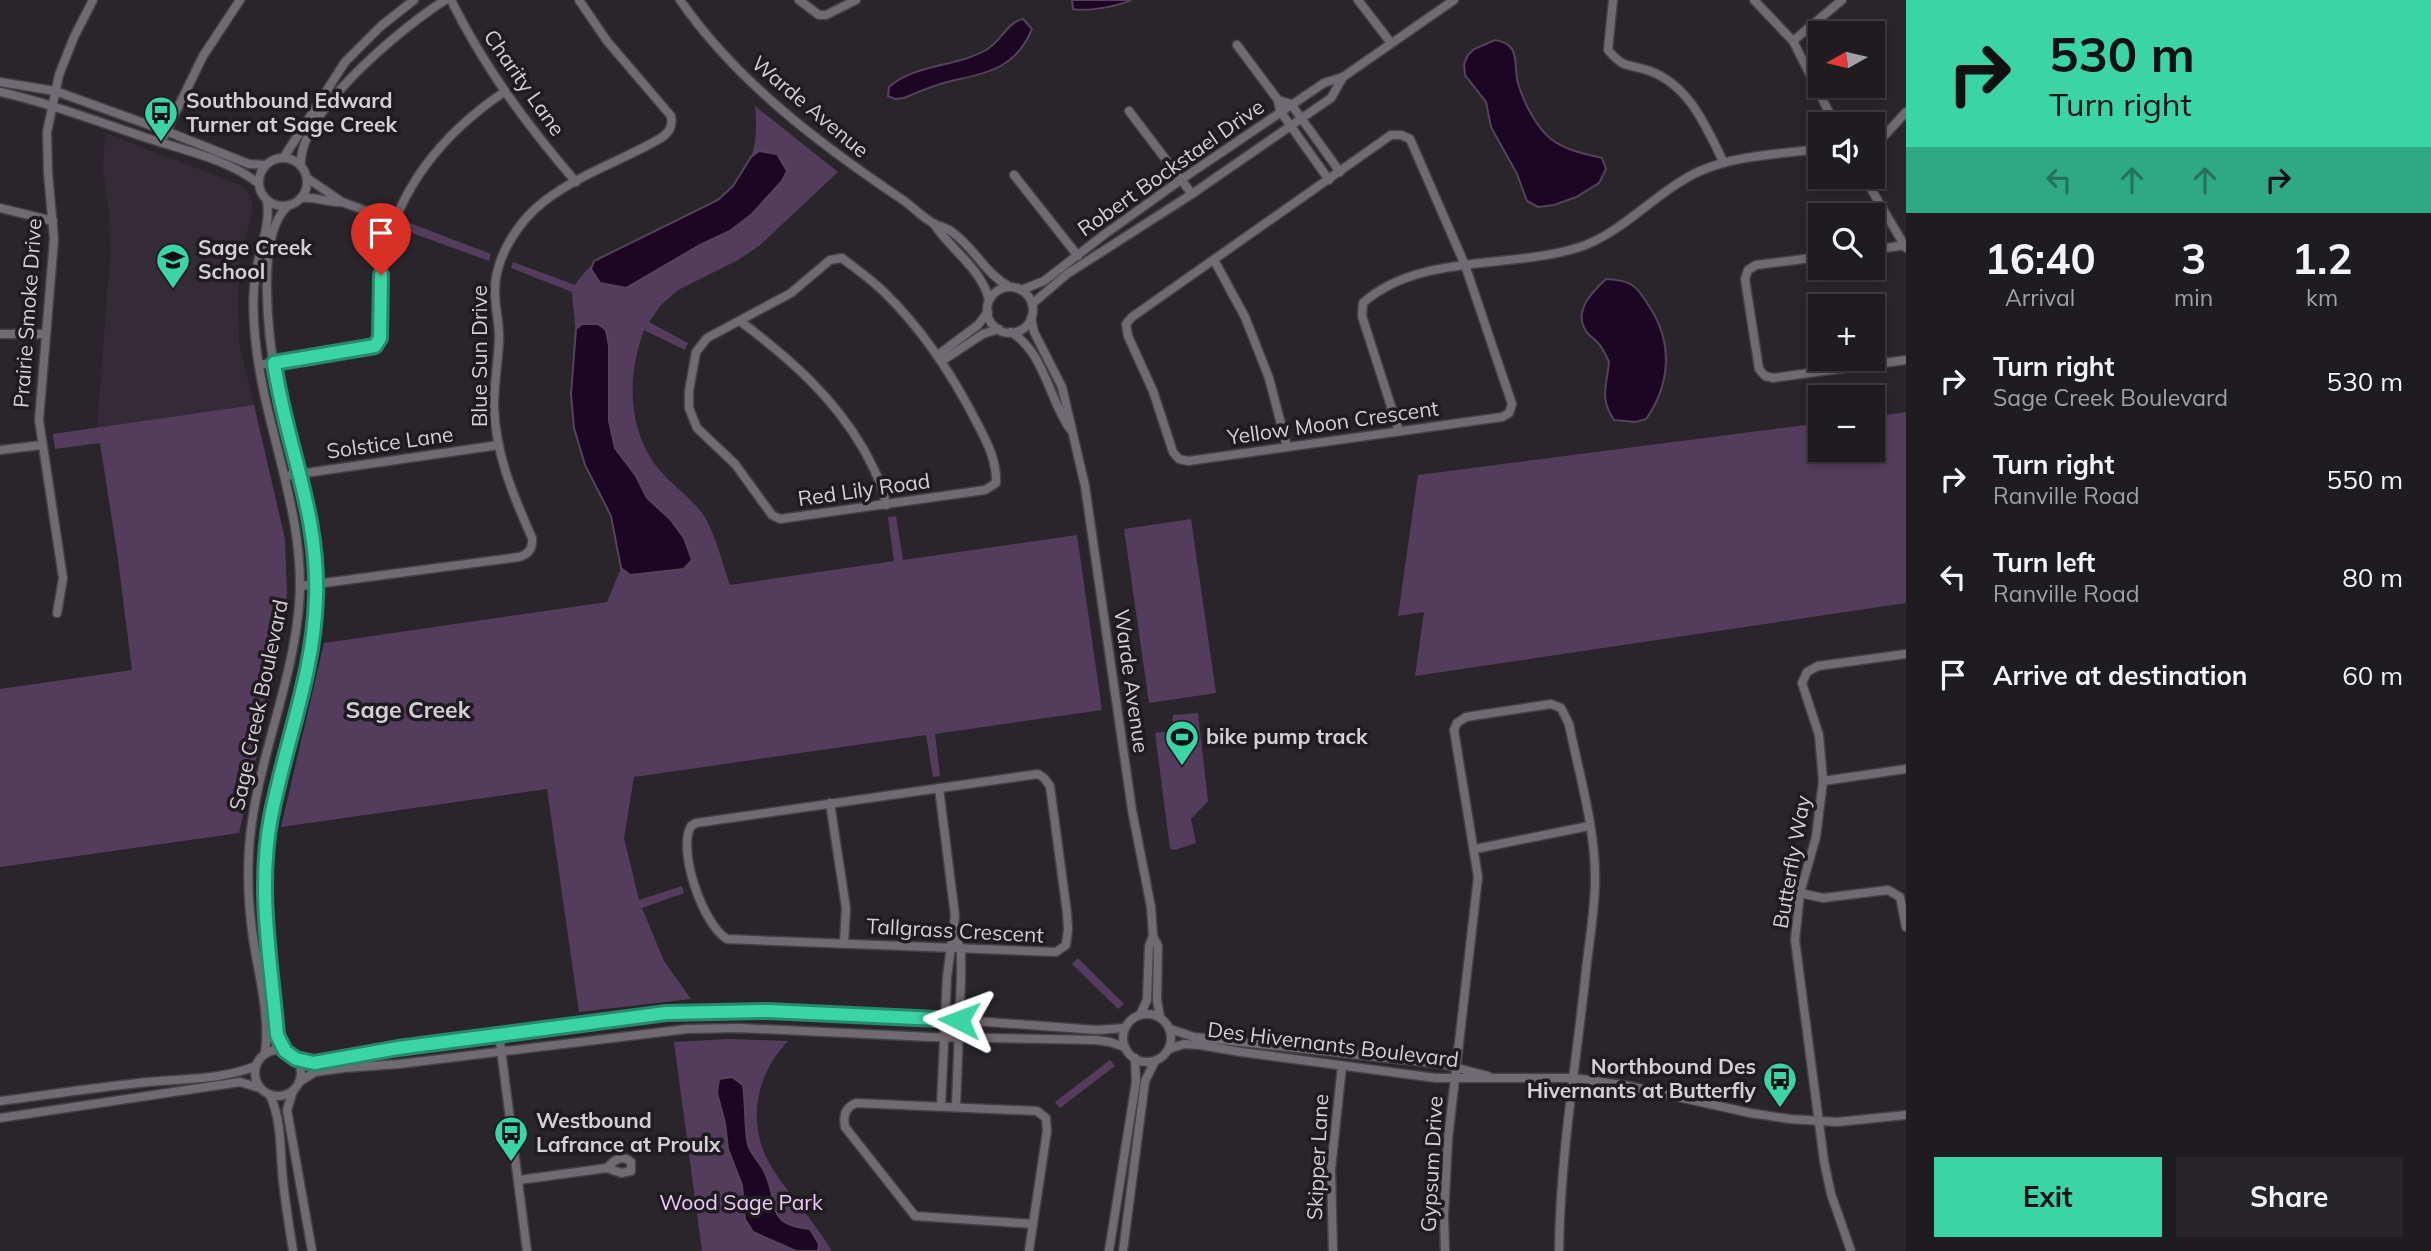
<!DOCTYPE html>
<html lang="en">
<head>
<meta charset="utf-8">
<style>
	:root { --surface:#1f1c20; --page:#272529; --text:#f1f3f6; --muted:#a1a1a5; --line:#3c3a3e; --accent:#3ad4a5 }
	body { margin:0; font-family:Mulish,sans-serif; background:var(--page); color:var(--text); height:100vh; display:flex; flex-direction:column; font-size:26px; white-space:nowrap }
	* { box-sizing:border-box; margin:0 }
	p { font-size:23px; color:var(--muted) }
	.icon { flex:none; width:38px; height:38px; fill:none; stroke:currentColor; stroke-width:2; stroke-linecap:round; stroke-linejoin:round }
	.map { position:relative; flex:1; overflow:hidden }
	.drawer { display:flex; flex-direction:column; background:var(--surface); width:525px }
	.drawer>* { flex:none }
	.hud { background:#3ad4a5; color:#111; overflow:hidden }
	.needle { width:46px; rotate:262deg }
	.fabs { position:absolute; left:1808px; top:21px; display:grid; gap:14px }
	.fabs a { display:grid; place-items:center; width:77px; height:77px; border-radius:0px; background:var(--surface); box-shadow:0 4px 10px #0003,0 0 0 2px var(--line); font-size:35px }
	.pin { position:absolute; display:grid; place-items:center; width:60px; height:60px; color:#fff; margin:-72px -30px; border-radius:50% 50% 50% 0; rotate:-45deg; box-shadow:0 0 7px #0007 }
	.pin .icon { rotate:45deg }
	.me { position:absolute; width:77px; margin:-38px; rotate:273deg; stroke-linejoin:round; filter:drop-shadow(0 0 5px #0008) }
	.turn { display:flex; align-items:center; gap:24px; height:147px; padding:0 28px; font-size:32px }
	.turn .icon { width:91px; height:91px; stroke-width:2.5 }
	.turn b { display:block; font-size:49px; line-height:60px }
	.lanes { display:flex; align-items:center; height:66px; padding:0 28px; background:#0003; justify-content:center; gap:35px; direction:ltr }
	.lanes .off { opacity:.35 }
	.eta { display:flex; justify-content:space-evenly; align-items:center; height:119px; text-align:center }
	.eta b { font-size:42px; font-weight:700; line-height:49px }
	.button { display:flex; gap:14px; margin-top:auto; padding:14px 28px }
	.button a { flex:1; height:80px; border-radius:0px; background:var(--accent); color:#111; font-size:28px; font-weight:700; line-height:80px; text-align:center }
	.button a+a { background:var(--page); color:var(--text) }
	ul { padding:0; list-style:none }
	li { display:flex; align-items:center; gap:21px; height:98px; padding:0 28px }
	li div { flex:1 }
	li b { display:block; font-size:26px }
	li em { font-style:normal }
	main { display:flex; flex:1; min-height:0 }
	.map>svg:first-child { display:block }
</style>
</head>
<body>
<main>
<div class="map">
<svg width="1906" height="1251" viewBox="0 0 1906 1251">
	<rect width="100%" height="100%" fill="#29252b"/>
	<path fill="#342b36" d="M105,133L243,186L250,196L253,209L239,261L238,305L239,343L254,405L97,428L110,255L109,214L103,170Z"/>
	<g fill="#543d5c">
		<path d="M755,106L838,172L759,246L738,260L678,290L661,305L649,322L688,343L685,350L644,330C626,378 627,437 665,476C678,490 696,502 706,519C717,539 722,563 730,585L894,561L888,517L896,516L903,560L1077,535L1102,710L935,734L940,776L933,777L926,735L634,777L624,838L639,900L682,886L684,893L642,908L664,961L691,999L579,1012L547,789L281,827L324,643L607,602L621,568L611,516L585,465L574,428L571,394L576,336L572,292L511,268L513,262L575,285C589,263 607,254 630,243C647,235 665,224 683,217C736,194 762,168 755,106Z"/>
		<path d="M407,222L491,254L489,261L404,230Z"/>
		<path d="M254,405L285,539L287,594L281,649L239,833L0,867V689L132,670L117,552L100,443L55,449L53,434Z"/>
		<path d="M1906,412V603L1415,676L1424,612L1398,616L1418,475L1820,423V450H1872L1873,417Z"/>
		<path d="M1191,519L1216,693L1149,703L1124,529Z"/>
		<path d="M1198,713L1208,801L1191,819L1196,843L1175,850L1170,849L1155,733L1172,731L1173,715Z"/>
		<path d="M1078,958L1124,1004L1118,1009L1072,964Z"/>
		<path d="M729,1039L788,1041C753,1078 746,1128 774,1171C792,1199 815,1222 832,1251H702L674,1042Z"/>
		<path d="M1110,1060L1115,1066L1060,1108L1055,1102Z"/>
	</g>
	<g fill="#1d0624" stroke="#544359" stroke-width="2">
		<path d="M1072,0H1131C1119,6 1087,12 1073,9Z"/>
		<path d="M1023,19L1032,29C1017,66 990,73 955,80C937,84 920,91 904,98L895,99L888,96L889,87C915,64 956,67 986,50C1001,42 1007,22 1023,19Z"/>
		<path d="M1495,40C1503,42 1509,43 1513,51C1517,60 1515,73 1518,83C1523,101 1536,127 1551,139C1565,150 1585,154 1602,158L1606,169L1599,183L1576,197L1554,205L1538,207L1527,201L1517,174L1491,127L1486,102L1465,75L1464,64L1468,55L1474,49Z"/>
		<path d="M759,151L777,154L787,171L782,181L752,214L730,231L700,245L626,288L600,283L591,269L594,261L718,200L733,186L751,157Z"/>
		<path d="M1606,279C1631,280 1636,285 1649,306C1673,342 1671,384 1646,419L1636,422L1614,420C1599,398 1607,386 1609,362C1606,355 1603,348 1598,343C1595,339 1589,336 1586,331C1573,311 1592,292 1606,279Z"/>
		<path d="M582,324H598L606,330L609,346V421L615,448L636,476L647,498L670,519L684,538L692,560L684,569L630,575L621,568L611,516L585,465L574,428L571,394L576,329Z"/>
		<path d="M732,1077L743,1085C746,1105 744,1126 748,1145C751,1155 761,1163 765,1173C780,1205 764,1224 810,1229L819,1244L818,1251H796L753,1232L745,1219L742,1185L728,1149L725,1123L717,1093L719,1079Z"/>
	</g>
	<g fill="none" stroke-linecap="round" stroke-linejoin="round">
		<g stroke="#444045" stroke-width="11">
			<g id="minor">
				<path d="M451,0C484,67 527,125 576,182"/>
				<path d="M680,0C737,82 821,145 903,200C913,207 922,217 933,223C939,227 947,227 952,232C975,248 985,274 1010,287"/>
				<path d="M799,0L819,15H826L856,0"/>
				<path d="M1358,0L1391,43"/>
				<path d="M1613,0L1608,50C1625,70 1628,63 1650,71C1690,86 1706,127 1724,163"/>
				<path d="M1754,0L1793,41L1835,124"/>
				<path d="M1793,41L1842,0"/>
				<path d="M1237,45L1278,100L1280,111L1329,180"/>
				<path d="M0,82L55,91L166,131L249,164L265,165"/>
				<path d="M0,92C49,103 96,121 144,137C182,150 226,158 258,183"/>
				<path d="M1278,100L1291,104L1340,172"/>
				<path d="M1129,111L1192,194"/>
				<path d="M1391,135H1401L1410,139L1465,265L1512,404L1509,413L1502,417L1188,461L1179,459L1173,452L1153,391L1128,336L1126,324L1132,317Z"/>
				<path d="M164,136L203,56L240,0"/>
				<path d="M1872,139L1885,135L1906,112"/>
				<path d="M284,157L345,62L381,26L414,0"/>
				<circle cx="283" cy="182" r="24"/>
				<path d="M301,166C297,113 404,26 445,0"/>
				<path d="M1014,175L1078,256"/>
				<path d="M1864,177L1906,248"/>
				<path d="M307,178L342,202L394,221"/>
				<path d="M301,198C315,196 328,203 342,202"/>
				<path d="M0,208L53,221"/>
				<path d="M934,224C950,249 982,269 989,300"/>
				<path d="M1872,250L1906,245"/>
				<path d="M1820,257L1756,265L1748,270L1745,279L1759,369L1765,376L1773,378L1906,360"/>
				<path d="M842,258C856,269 871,279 884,292C923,330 952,374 977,423C987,442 997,461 996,483L985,490L780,519L772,515L735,464L697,428L689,408V391L696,352L707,338L791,293L830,260Z"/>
				<path d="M1214,260L1245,317L1269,378L1287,447"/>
				<circle cx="1010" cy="310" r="23"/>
				<path d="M1021,290L1044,281L1105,234L1182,179L1324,83L1343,77L1454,0"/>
				<path d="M1032,304L1067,274L1192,194L1331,98L1343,77"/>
				<path d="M1031,318L1034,332L1062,387L1085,486L1132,810L1151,907L1153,936L1158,946L1157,1000L1160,1017"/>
				<path d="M740,321C789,358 833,396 864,450C873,467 883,485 886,505"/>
				<path d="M1011,332C1044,352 1049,399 1070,429"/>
				<path d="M0,334H46"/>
				<path d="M938,355L978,325L988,312"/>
				<path d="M942,361L983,334L999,329"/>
				<path d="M259,365L375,346L380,338C381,316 378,295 381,273C393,194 439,136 504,92"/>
				<path d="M1399,431L1362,316L1363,303C1420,252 1514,270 1583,246C1626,230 1658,190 1700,171C1736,155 1781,154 1820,149"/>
				<path d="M0,450L42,445"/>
				<path d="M285,476L499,445"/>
				<path d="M301,586L519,557C529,554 533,548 532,538C513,495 495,453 494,405C494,384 498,363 499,341C500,325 495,309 495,293C494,262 513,230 535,209C570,177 620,162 661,138C669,132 673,127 671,116L607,41L579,0"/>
				<path d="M57,613L63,578L39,420L54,239L48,173L47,132L59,75L74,37L93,0"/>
				<path d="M1038,774L1044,778L1050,786L1067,913L1068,930L1066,945L1056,952L727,939C703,925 677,850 691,826L696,823Z"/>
				<path d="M1823,781L1906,769"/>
				<path d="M939,788L955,916L947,977L941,1106"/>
				<path d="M830,803L846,908L844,943"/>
				<path d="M1475,849L1589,826"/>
				<path d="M1800,893L1823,898L1888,890L1900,897L1906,927"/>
				<path d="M955,933L961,952V979L956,1106"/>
				<circle cx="1147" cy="1038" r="24"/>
				<path d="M1140,1015L1147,1000L1149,946L1153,936"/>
				<path d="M1170,1029L1194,1037L1442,1064L1488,1076"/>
				<path d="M499,1034L527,1251"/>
				<path d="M1169,1049L1184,1044L1200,1045L1241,1052L1436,1078H1574L1629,1086L1750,1113L1790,1119L1837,1122L1906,1115"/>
				<circle cx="278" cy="1073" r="23"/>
				<path d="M285,1051L277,1035C271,964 258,890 271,819C288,726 325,639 314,544C308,489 288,438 277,384C269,343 254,233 289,205"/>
				<path d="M265,1054C270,1017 260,981 254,944C249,913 247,881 249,850C254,768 292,688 299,606C307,514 263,427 255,336C253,315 252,294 256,273C259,249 271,225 267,201"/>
				<path d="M296,1059L314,1063L398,1048L680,1012L768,1011L932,1018L1097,1030L1125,1028"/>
				<path d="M299,1082L315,1072L344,1068L399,1064L687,1029L739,1028L930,1037L1096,1040L1110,1042L1125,1047"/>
				<path d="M293,1091L287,1110L312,1251"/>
				<path d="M270,1095C281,1120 280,1143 282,1170C284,1197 289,1224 293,1251"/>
				<path d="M0,1101C46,1095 93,1088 139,1083C178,1078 219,1081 256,1066"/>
				<path d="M856,1103L1037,1111L1046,1118L1047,1131L1033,1224L915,1216L845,1127C843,1115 845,1108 856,1103Z"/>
				<path d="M0,1118L240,1082L260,1088"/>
				<path d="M519,1180L607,1168C614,1160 622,1154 631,1162V1171L621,1173L607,1168"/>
				<path d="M1029,1251L1033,1224"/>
				<path d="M1109,1251L1136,1082L1135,1058"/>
				<path d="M1123,1251L1145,1081L1155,1061"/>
				<path d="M1333,1251L1331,1169L1342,1066"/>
				<path d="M1445,1251L1444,1216L1448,1139L1478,877L1454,730L1457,723L1466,717L1551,704L1561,708L1569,724C1579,774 1596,830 1595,881C1595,911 1589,941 1586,971C1576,1065 1560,1157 1559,1251"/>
				<path d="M1851,1251L1831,1194L1824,1161L1795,940L1800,893L1816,837L1823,781L1819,735L1802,683L1807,672L1818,666L1906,654"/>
			</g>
		</g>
		<use href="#minor" stroke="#706b72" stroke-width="8"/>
	</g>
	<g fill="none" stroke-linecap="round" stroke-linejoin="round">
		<g stroke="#268a6b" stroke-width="18">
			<path id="route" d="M381,275L380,338L375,346L274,363C286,445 319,512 316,598C314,673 285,744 271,817C257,889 271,963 277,1035L285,1051L296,1059L314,1063L398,1048L666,1013L768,1011L959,1020"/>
		</g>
		<use href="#route" stroke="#3ad4a5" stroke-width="12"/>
	</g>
	<defs>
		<g id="bus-pin" transform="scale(1.75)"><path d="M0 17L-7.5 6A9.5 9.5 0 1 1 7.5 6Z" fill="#3ad4a5" stroke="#201b21"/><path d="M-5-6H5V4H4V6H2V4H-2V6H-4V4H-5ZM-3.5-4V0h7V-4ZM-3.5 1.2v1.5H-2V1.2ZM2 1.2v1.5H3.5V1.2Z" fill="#111"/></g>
		<g id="school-pin" transform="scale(1.75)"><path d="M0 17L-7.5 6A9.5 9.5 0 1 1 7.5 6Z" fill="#3ad4a5" stroke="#201b21"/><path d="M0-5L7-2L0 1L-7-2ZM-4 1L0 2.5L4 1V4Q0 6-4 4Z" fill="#111"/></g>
		<g id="stadium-pin" transform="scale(1.75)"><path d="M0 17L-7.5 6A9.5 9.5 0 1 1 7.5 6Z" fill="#3ad4a5" stroke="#201b21"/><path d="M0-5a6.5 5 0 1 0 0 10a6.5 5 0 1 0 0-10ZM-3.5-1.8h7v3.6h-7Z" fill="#111"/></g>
	</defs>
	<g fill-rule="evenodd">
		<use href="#bus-pin" x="161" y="113"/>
		<use href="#school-pin" x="173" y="260"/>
		<use href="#stadium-pin" x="1182" y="737"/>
		<use href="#bus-pin" x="1780" y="1079"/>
		<use href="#bus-pin" x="511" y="1133"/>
	</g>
	<g text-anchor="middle" stroke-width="7" stroke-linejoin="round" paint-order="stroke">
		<g font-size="21" fill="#d3d0d4" stroke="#201b21">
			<text transform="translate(524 83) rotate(55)" y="7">Charity Lane</text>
			<text transform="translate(810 107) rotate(40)" y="7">Warde Avenue</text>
			<text transform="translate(1171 168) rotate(-35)" y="7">Robert Bockstael Drive</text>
			<text transform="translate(28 313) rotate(-86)" y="7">Prairie Smoke Drive</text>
			<text transform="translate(480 356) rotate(-90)" y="7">Blue Sun Drive</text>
			<text transform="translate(1333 423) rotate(-8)" y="7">Yellow Moon Crescent</text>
			<text transform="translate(390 443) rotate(-8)" y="7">Solstice Lane</text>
			<text transform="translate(864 490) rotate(-8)" y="7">Red Lily Road</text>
			<text transform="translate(1131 681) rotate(82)" y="7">Warde Avenue</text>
			<text transform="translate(259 705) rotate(-78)" y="7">Sage Creek Boulevard</text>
			<text transform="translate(1792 862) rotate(-80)" y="7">Butterfly Way</text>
			<text transform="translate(955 931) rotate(3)" y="7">Tallgrass Crescent</text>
			<text transform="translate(1333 1045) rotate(7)" y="7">Des Hivernants Boulevard</text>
			<text transform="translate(1318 1157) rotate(-87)" y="7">Skipper Lane</text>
			<text transform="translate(1432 1164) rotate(-87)" y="7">Gypsum Drive</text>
		</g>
		<g font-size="21" font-weight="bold" fill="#d3d0d4" stroke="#201b21" text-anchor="start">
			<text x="186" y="108">Southbound Edward<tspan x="186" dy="24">Turner at Sage Creek</tspan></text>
			<text x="198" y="255">Sage Creek<tspan x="198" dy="24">School</tspan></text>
			<text x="1206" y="744">bike pump track</text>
			<text x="1756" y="1074" text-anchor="end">Northbound Des<tspan x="1756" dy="24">Hivernants at Butterfly</tspan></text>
			<text x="536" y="1128">Westbound<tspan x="536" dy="24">Lafrance at Proulx</tspan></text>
		</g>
		<g font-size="21" fill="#eecafa" stroke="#201b21">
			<text x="741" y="1210">Wood Sage Park</text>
		</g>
		<g font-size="23" font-weight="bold" fill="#d3d0d4" stroke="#201b21">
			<text x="408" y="718">Sage Creek</text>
		</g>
	</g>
</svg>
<div class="fabs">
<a><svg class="needle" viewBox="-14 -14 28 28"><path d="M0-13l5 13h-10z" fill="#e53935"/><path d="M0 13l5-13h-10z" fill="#a1a1a5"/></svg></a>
<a><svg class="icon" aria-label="sound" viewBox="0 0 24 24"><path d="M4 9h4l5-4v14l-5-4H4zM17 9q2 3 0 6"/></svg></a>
<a><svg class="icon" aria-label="search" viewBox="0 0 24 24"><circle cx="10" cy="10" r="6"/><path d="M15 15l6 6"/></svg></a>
<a>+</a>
<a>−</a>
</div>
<div class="pin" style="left:381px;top:275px;background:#d93025"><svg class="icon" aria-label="arrive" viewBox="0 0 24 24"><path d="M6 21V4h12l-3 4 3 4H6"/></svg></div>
<svg class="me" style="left:959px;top:1020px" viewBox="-20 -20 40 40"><path d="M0-17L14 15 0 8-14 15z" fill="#3ad4a5" stroke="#fff" stroke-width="4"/></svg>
</div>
<section class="drawer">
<div class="hud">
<div class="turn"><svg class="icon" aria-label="right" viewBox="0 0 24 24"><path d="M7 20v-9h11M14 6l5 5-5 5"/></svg><div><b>530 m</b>Turn right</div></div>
<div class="lanes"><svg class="icon off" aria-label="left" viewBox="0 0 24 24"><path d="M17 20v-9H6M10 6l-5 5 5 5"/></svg><svg class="icon off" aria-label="ahead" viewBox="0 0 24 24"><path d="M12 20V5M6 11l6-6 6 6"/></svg><svg class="icon off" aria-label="ahead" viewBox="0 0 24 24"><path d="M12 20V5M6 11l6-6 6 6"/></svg><svg class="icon" aria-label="right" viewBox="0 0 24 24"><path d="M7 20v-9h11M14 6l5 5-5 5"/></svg></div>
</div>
<div class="eta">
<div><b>16:40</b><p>Arrival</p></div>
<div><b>3</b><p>min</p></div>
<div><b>1.2</b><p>km</p></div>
</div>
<ul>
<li><svg class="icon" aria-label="right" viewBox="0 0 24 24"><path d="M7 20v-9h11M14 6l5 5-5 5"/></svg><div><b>Turn right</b><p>Sage Creek Boulevard</p></div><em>530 m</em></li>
<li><svg class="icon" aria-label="right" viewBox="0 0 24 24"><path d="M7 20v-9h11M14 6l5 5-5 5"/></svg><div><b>Turn right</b><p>Ranville Road</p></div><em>550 m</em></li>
<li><svg class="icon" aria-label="left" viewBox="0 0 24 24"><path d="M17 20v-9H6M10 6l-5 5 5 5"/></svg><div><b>Turn left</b><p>Ranville Road</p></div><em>80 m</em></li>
<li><svg class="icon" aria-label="arrive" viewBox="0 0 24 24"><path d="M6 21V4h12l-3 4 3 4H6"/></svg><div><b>Arrive at destination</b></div><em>60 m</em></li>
</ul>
<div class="button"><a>Exit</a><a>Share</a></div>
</section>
</main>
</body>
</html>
